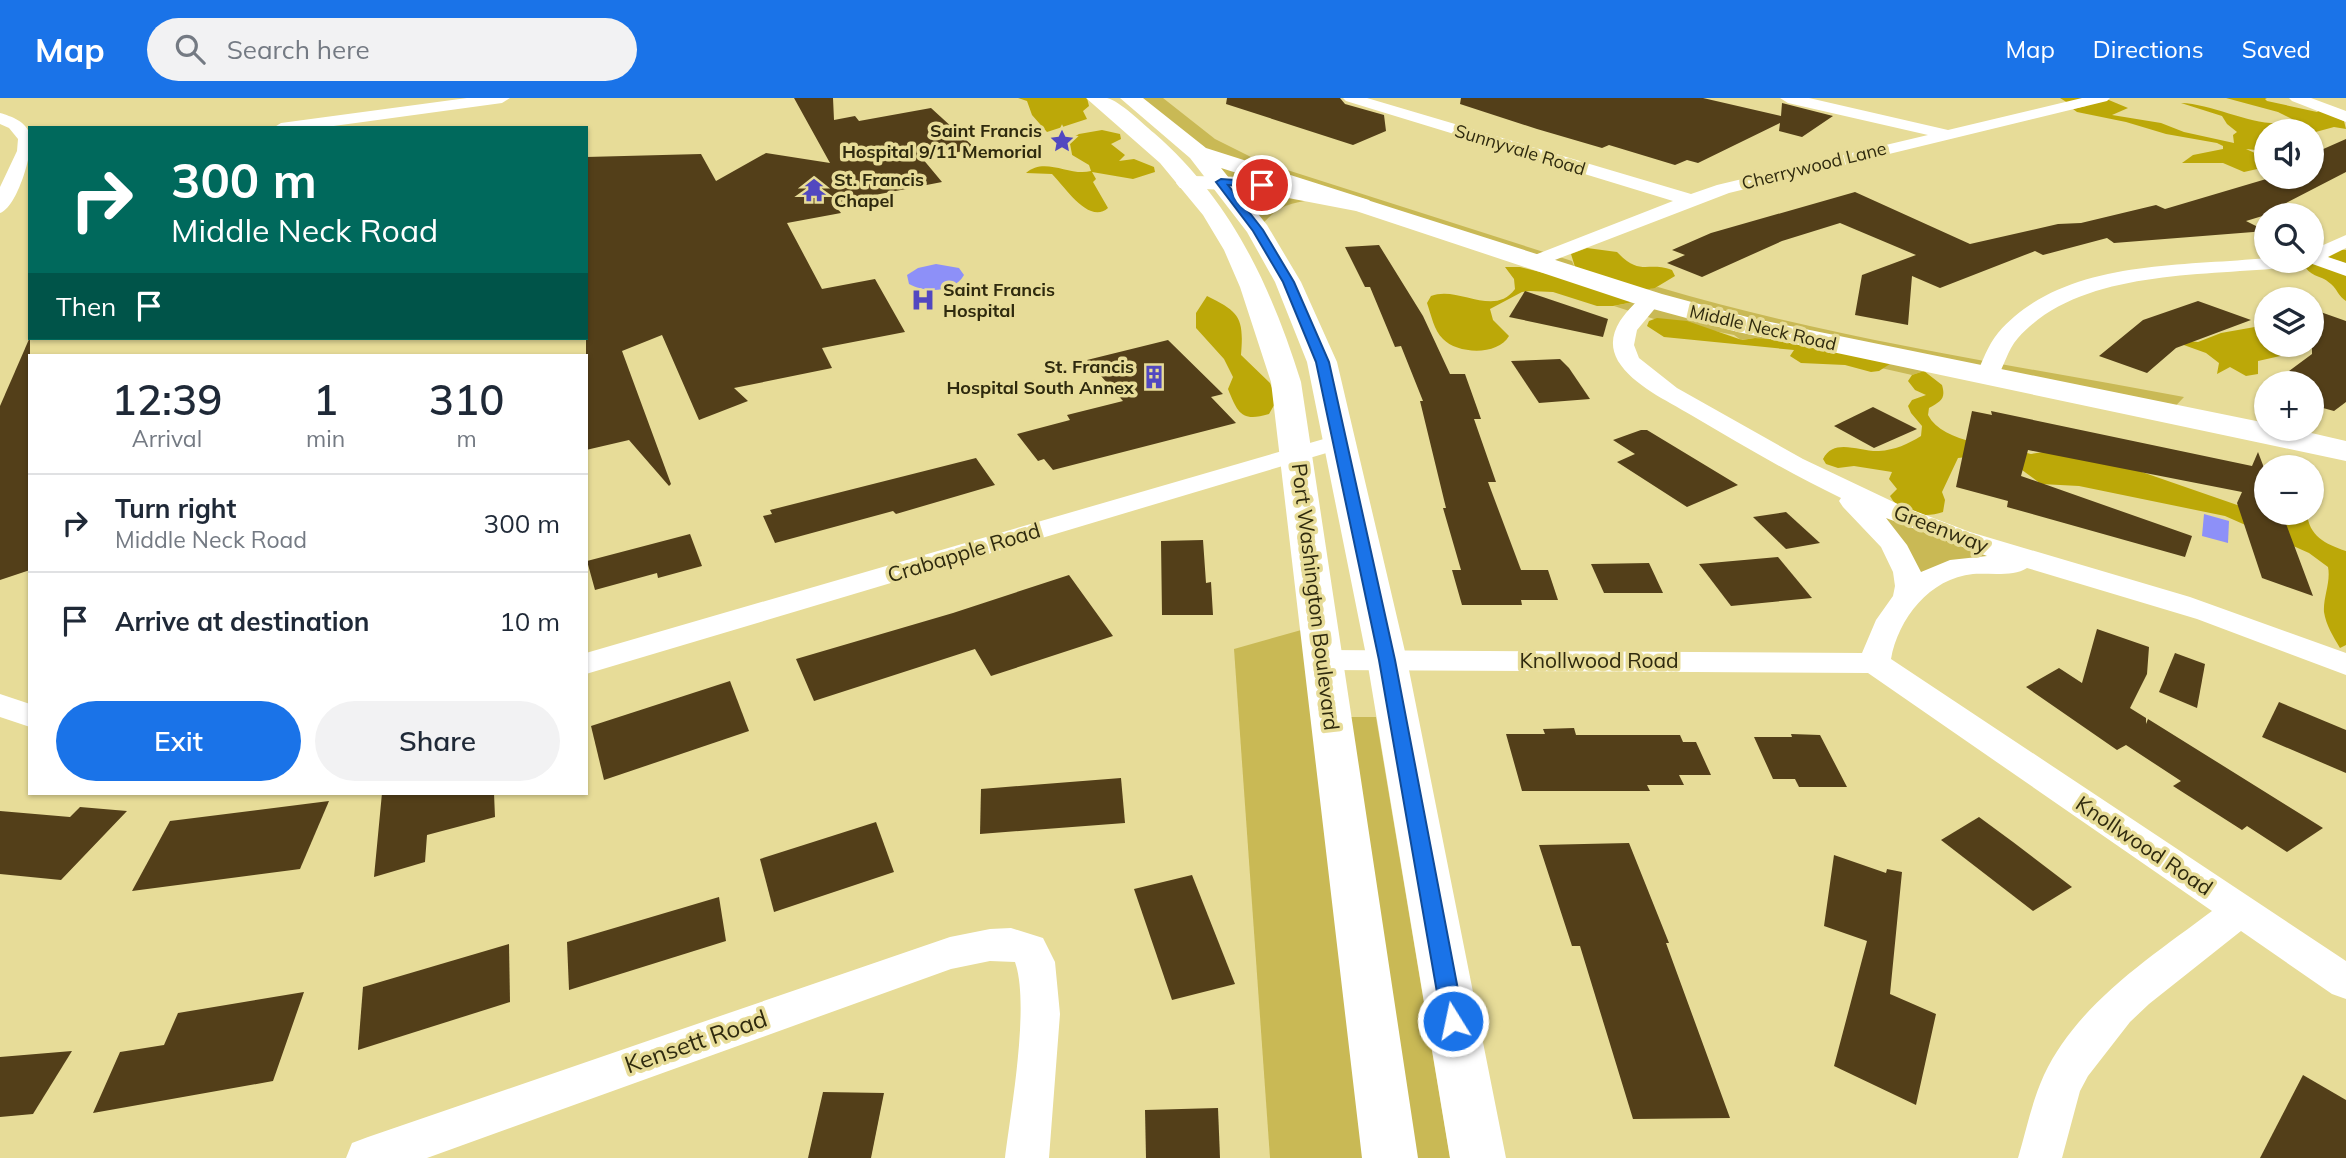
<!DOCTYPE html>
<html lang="en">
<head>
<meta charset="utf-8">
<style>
	:root { --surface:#fff; --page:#f2f2f3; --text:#1f2937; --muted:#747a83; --line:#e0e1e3; --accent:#1a73e8 }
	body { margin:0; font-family:Mulish,sans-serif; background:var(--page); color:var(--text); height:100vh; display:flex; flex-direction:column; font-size:26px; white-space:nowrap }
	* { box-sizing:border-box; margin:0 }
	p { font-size:23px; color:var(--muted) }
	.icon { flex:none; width:38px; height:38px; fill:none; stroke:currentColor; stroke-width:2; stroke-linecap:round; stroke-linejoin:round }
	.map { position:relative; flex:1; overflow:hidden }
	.side { position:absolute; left:28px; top:256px; width:560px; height:441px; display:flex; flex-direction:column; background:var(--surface); border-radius:0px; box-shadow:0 2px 5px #0004 }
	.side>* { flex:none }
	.hud { position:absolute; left:28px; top:28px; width:560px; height:214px; border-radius:0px; box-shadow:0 2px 5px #0004; background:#00695c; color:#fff; overflow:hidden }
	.controls { position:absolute; left:2254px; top:21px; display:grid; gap:14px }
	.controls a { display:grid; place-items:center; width:70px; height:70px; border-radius:50%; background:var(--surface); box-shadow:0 2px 5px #0004; font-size:35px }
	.pin { position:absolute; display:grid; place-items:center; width:60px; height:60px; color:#fff; margin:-30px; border:4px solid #fff; border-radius:50%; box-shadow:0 2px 7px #0007 }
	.me { position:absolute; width:77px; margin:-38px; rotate:350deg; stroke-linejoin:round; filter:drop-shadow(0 0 5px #0008) }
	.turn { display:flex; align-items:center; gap:24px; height:147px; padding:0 28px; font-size:32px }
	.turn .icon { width:91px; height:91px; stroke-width:2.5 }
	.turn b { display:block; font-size:49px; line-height:60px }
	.then { display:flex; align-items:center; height:66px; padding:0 28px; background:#0003; gap:14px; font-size:26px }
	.eta { display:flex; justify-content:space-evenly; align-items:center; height:119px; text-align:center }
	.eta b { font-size:42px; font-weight:600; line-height:49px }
	.button { display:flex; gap:14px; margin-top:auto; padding:14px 28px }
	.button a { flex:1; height:80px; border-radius:42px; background:var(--accent); color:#fff; font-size:28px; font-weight:600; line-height:80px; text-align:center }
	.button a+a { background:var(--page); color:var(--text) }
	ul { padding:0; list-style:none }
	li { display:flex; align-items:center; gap:21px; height:98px; padding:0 28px; border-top:2px solid var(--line) }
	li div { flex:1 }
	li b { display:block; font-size:26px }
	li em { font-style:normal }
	header { display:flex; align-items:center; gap:42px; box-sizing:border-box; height:98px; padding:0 35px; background:var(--accent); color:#fff }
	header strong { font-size:33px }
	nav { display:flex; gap:38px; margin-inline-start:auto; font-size:24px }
	.search { width:490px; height:63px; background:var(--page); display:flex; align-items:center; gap:18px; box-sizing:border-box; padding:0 24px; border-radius:38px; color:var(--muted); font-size:26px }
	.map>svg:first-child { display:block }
</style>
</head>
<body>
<header>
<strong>Map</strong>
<div class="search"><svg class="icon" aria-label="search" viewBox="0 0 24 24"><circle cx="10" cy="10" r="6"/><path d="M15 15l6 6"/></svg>Search here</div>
<nav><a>Map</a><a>Directions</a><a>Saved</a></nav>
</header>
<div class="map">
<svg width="2346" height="1060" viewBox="0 0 2346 1060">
	<rect width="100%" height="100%" fill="#e7dc98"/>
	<g fill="#c9b955">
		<path d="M1130,0H1163L1215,41L1259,63L1572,163L1575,170L1320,102C1292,103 1275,108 1258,132L1198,55Z"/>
		<path d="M1658,189C1830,240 2008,266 2184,299L2169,315L1924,273L1912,277L1881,270L1891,265L1755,240L1741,242L1734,237L1654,221L1614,208L1648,201L1642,192Z"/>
		<path d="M1873,405L2036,465L1974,467L1907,502Z"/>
		<path d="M1312,529L1379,1060H1270L1234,551Z"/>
		<path d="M1347,619H1376L1450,1060H1412Z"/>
	</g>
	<g fill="#bca808">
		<path d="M1018,0H1087L1089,8L1083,13L1087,21L1047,34L1032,17L1027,3Z"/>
		<path d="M2060,0H2104L2128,10L2112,17L2161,25L2184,34L2234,45L2233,37L2237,34L2227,26L2222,18L2181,5C2217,6 2264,35 2294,22L2278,14L2226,0H2267L2265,1L2267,3L2317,14L2320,12L2344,23L2346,31L2334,29L2312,35V33H2266V53L2246,51L2266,60V69L2244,74L2223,65H2182L2193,57L2223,51V48L2217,45L2166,36L2126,24L2077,14L2073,11L2086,8L2068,5Z"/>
		<path d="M1102,32L1120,36L1121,41L1111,46L1125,57L1119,63L1134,61L1154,69L1155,74L1133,81L1092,74L1096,81L1093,84L1108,110C1089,127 1065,89 1052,76L1026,75C1045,58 1070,79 1091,73L1089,67L1062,51L1065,44L1079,36Z"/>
		<path d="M1587,150L1617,154C1641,179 1646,163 1672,172L1675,178L1655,190L1643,192L1649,201L1613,208H1597L1553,194L1530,193L1522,194L1490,211L1493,222L1509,238C1498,258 1457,256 1443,241C1434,233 1431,216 1427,205L1431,198C1458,187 1494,220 1515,191L1514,181L1505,169H1520L1552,177L1575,169L1571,156Z"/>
		<path d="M2326,150L2346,152V203C2338,198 2338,192 2331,186C2319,175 2310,181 2302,163H2312V151Z"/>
		<path d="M1207,198C1240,214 1244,220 1241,257L1270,285L1277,302L1269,316C1242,324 1238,316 1228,291L1233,279L1224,261L1196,230V215Z"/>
		<path d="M1657,220L1687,223L1742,242L1755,240L1787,243L1893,264L1879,273L1871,274L1845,267L1801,265L1790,258L1794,252L1664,239L1647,228L1649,223Z"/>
		<path d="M2266,227V247H2312V235L2339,241L2316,250L2258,263V276L2246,278L2230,269L2217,276L2219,265L2206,255L2167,241L2198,244L2221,235Z"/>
		<path d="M1924,273L1942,287C1946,301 1941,303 1929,310L1928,317C1943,346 2001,348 2031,356L2043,354L2139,373L2243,409L2266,415H2307C2309,438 2325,446 2346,453V547L2340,550C2333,538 2326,527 2324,514C2323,499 2331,484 2328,469L2309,455L2225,418L2079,388L2041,386L2022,372L1967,359L1958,360L1942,394L1945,402L1943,414C1924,421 1899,416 1890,398L1897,391L1889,381L1892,374L1854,368L1838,370L1826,366L1823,361C1834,339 1860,354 1879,353C1895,352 1908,346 1921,338L1922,328L1911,315L1908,308L1912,302L1926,297L1915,292L1908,283L1912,277Z"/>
	</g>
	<g fill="#8d90f8">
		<path d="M936,166L959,170L964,177C954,195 925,195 909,186L907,177L918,170Z"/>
		<path d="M2204,416L2229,423L2228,445L2202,438Z"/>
	</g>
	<g fill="#533f19">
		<path d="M794,0H833L834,22L855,18L859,23L931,10L976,51L922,60L942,84L849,102L834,106L841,115L787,125L822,191L875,181L905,234L822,250L832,270L734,290L748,303L699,322L662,237L622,253L671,386L669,388L629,342L586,352V59L701,56L716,83L766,55L830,65Z"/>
		<path d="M1227,0H1340L1345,6L1384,17L1386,33L1353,47L1226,6Z"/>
		<path d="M1461,0H1703L1781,18L1782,5L1833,18L1802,39L1779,33L1780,25L1698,65L1687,62L1675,67L1609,47L1602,50L1537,31L1460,6Z"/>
		<path d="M2346,41V74L2282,107L2289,110L2246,123L2266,133L2114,145L2107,140L2043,157L2035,153L1940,190L1912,178L1908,227L1855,217L1862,177L1916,157L1840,125L1782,143L1702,179L1667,165L1685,157L1672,152L1711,135L1855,94L1970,146L2058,126L2081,125L2156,107L2165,111L2273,79H2312V56Z"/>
		<path d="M1379,147L1423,218L1450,276H1465L1481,321H1474L1496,384H1488L1521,472H1548L1558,502H1521L1522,507H1462L1452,472H1461L1443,410H1446L1420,303H1423L1401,248L1395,249L1370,189H1365L1345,149Z"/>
		<path d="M1525,193L1608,221L1603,239L1509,219Z"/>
		<path d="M2198,203L2251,222L2176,250L2147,275L2099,258L2143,222Z"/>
		<path d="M2312,211L2346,223V304L2334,313L2312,307V285H2273L2312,256Z"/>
		<path d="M30,239V472L0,482V308Z"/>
		<path d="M1168,242L1223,296L1211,299L1236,325L1053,372L1044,361L1038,363L1017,336L1070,322L1067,317L1123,303L1087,262Z"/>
		<path d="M1560,261L1569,270L1590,301L1539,305L1511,263Z"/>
		<path d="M1873,309L1917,331L1874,350L1834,328Z"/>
		<path d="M1972,313L1992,317L1991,313L2252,368L2258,354L2266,375V415H2282L2313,498L2262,480L2237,405L2242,394L2028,352L2021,378L2192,438L2185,459L2007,409L2008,403L1956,389Z"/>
		<path d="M1641,332H1647L1738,387L1687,409L1617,364L1635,356L1613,342Z"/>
		<path d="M976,360L995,387L896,416L893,413L775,445L763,418L772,416L770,412Z"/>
		<path d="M1786,414L1820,445L1786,451L1753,419Z"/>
		<path d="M690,436L702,468L658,480L657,475L595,492L587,463Z"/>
		<path d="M1203,442L1206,485L1211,484L1213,517H1162L1161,443Z"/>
		<path d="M1778,459L1812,500L1731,508L1699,466Z"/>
		<path d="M1649,465L1663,495H1604L1591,466Z"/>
		<path d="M1069,477L1113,538L991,578L975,551L814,603L796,561L953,515Z"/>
		<path d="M2097,531L2149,549L2147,576L2130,610L2146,620V626L2148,621L2323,730L2287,754L2247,728L2242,732L2173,688L2181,683L2126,647L2117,652L2026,589L2059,570L2082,585Z"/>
		<path d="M2175,555L2205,566L2197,610L2159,594Z"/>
		<path d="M730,583L749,633L604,682L591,628Z"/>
		<path d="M2279,604L2346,632V675L2262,639Z"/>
		<path d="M1574,630L1576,637H1680L1683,644H1696L1711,677H1679L1684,687H1647L1650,693H1522L1506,636H1545L1543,631Z"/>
		<path d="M1791,636L1820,637L1847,689H1799L1795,681H1773L1754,639H1792Z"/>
		<path d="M1121,680L1125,725L980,736L981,691Z"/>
		<path d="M382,695H494L495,719L427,737L425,764L374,779Z"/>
		<path d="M329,703L300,771L132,793L170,723Z"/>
		<path d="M80,709L127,713L61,782L0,776V713L70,719Z"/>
		<path d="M1979,719L2013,744L2072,789L2033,813L1941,742Z"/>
		<path d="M876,724L894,774L774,814L760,761Z"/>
		<path d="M1629,745L1669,845H1666L1730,1020L1633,1021L1580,848H1572L1539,747Z"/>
		<path d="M1834,757L1886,775L1887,771L1902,774L1890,896L1936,916L1916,1007L1834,968L1867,843L1824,828Z"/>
		<path d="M1192,777L1235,886L1172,902L1134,791Z"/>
		<path d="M719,799L726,843L569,892L567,844Z"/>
		<path d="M509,846L510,904L358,952L363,889Z"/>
		<path d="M304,894L273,983L93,1015L120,954L164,947L178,915Z"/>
		<path d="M72,953L33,1016L0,1019V959Z"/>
		<path d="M2303,977L2346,1002V1060H2260Z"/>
		<path d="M823,994L884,995L871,1060H808Z"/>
		<path d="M1218,1010L1220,1060H1146L1145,1012Z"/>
	</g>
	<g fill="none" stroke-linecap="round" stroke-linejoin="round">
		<g fill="#fff" fill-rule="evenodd">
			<path d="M467,0H510L502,5L319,30H273L281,25Z"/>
			<path d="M1343,0H1367L1691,96L1717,87L1928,37L1788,5L1780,0H1809L1948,32L2082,0H2110L2107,3L1729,95L1534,170L1527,168L1524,164L1527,160L1673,103L1346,3Z"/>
			<path d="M2289,0H2311L2346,13V24L2292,3Z"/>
			<path d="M0,15C11,18 27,24 30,37C34,53 17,110 0,115V89L17,53L18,41L9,30L0,26Z"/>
			<path d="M2346,137V150L2328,159L2346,165V178L2304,163H2312V152Z"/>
			<path d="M2266,160V163H2301L2298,167L2291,169C2204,179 2081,170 2018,240C2007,252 2004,270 1995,283H1979L1976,278C1982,264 1988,247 1998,235C2062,161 2178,169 2266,160Z"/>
			<path d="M1652,196L1659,198L1662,202L1637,232L1634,247L1639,260L1677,290L1803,361L1902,408L1970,434L2190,499L2346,555V577L2197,521L2027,470C2013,479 1990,475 1973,476C1930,480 1898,521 1891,561L2346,863V901L2332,896L2241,833L2149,906L2130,924L2088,978L2080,993L2062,1060H2018C2026,1033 2032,1003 2044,977C2078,905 2151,859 2212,813L1868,575L1323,572L1312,569L1308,562L1312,555L1323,552L1862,555L1876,522L1893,498L1895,488L1893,474L1881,449L1843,409L1839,403L1841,400C1789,375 1740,346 1691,317C1666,302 1634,288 1618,263C1610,249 1612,236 1620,223C1628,212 1638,199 1652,196ZM1886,420L1987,458L1950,462L1921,474L1907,447Z"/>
			<path d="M1341,336L1350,338L1353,343L1350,348L586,576V555Z"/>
			<path d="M0,596L30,606V629L0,619Z"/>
			<path d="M1011,830L1043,840L1055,864L1060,916L1049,1060H1005C1011,1011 1030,907 1015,864L990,863L951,871L427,1060H346L352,1045L368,1039L950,839L990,831Z"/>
		</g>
		<path fill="#fff" fill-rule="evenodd" d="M1188,78L1251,79L1361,100L1662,196L1751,220L2266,325V331H2294L2346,343V363L1738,234L1642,208L1356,113L1251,93L1180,90L1176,85L1180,80Z"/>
		<g fill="#fff" fill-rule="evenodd">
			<path d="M1086,0C1093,0 1101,0 1107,0C1120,3 1143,26 1154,35C1231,102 1271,188 1301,284L1418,1060H1362L1271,284L1240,189L1224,152L1203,117L1160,65Z"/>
			<path d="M1120,0H1143L1206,50L1369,102L1373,107L1369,112L1361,114L1221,70L1267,127L1301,184L1337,264L1407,562L1506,1060H1450L1367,562L1307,264L1275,184L1247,134L1190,60Z"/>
		</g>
	</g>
	<path fill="#1a73e8" stroke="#114b97" stroke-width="2" d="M1221,81L1262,84L1267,87L1262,90L1228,87L1263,132L1294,184L1329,264L1395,562L1464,923L1460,929L1453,932L1445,929L1442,923L1379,562L1316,264L1283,184L1253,133L1216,84Z"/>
	<defs>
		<g id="sight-bare" transform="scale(1.89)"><path d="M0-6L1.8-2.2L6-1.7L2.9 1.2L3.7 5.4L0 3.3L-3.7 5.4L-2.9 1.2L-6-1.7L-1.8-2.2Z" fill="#5148c0" stroke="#e7dc98" stroke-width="2.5" paint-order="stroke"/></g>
		<g id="temple-bare" transform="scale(1.89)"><path d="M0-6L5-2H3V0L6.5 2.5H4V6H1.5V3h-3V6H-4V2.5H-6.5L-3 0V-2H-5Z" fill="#5148c0" stroke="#e7dc98" stroke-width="2.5" paint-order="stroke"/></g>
		<g id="hospital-bare" transform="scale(1.89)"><path d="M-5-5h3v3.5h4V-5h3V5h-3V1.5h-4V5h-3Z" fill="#5148c0" stroke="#e7dc98" stroke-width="2.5" paint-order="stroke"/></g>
		<g id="building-bare" transform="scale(1.89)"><path d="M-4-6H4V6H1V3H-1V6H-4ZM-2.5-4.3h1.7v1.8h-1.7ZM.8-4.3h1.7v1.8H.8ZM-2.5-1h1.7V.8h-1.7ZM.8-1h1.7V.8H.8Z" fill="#5148c0" stroke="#e7dc98" stroke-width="2.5" paint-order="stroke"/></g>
	</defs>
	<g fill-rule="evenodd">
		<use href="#sight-bare" x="1062" y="43"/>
		<use href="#temple-bare" x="814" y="92"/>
		<use href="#hospital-bare" x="923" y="202"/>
		<use href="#building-bare" x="1154" y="279"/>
	</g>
	<g text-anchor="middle" stroke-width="7" stroke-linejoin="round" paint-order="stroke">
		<g font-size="18" font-weight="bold" fill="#2f2a0e" stroke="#e7dc98" text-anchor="end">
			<text x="1042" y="39">Saint Francis<tspan x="1042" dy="21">Hospital 9/11 Memorial</tspan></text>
			<text x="834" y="88" text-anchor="start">St. Francis<tspan x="834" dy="21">Chapel</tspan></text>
			<text x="943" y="198" text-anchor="start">Saint Francis<tspan x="943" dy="21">Hospital</tspan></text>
			<text x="1134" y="275">St. Francis<tspan x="1134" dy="21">Hospital South Annex</tspan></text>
		</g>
		<g font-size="18" fill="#2f2a0e" stroke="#e7dc98">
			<text transform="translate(1520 52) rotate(17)" y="6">Sunnyvale Road</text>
			<text transform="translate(1814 68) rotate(-14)" y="6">Cherrywood Lane</text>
			<text transform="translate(1763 230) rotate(13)" y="6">Middle Neck Road</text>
		</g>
		<g font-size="21" fill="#2f2a0e" stroke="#e7dc98">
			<text transform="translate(1941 431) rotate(21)" y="7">Greenway</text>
			<text transform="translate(964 455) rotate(-17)" y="7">Crabapple Road</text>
			<text transform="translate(1315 499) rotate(83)" y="7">Port Washington Boulevard</text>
			<text x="1599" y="570">Knollwood Road</text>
			<text transform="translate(2144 748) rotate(34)" y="7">Knollwood Road</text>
		</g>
		<g font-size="24" fill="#2f2a0e" stroke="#e7dc98">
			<text transform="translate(696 944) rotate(-19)" y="8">Kensett Road</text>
		</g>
	</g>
</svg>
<div class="controls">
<a><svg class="icon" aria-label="sound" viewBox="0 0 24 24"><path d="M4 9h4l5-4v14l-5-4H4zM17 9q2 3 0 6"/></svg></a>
<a><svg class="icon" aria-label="search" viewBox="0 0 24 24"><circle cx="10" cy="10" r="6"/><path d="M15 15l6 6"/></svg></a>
<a><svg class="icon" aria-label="layers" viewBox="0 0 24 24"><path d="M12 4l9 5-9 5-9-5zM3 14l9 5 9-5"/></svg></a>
<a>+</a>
<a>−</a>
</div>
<div class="pin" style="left:1262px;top:87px;background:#d93025"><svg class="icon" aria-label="arrive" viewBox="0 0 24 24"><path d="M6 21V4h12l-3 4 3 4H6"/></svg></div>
<svg class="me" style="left:1453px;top:923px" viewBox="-20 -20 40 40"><circle r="17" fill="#1a73e8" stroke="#fff" stroke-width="3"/><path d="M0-11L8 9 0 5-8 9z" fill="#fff"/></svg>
<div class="hud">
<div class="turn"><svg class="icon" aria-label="right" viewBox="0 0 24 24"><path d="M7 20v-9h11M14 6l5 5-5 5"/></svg><div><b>300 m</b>Middle Neck Road</div></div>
<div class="then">Then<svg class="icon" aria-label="arrive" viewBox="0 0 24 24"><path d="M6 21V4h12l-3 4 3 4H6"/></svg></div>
</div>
<section class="side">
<div class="eta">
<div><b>12:39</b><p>Arrival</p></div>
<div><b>1</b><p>min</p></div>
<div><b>310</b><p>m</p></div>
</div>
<ul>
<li><svg class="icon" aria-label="right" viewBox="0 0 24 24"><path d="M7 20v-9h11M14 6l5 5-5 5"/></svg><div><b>Turn right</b><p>Middle Neck Road</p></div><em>300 m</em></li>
<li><svg class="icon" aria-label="arrive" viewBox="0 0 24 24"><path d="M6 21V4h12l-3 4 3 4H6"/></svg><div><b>Arrive at destination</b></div><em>10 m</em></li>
</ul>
<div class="button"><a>Exit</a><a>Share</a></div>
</section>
</div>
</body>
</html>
